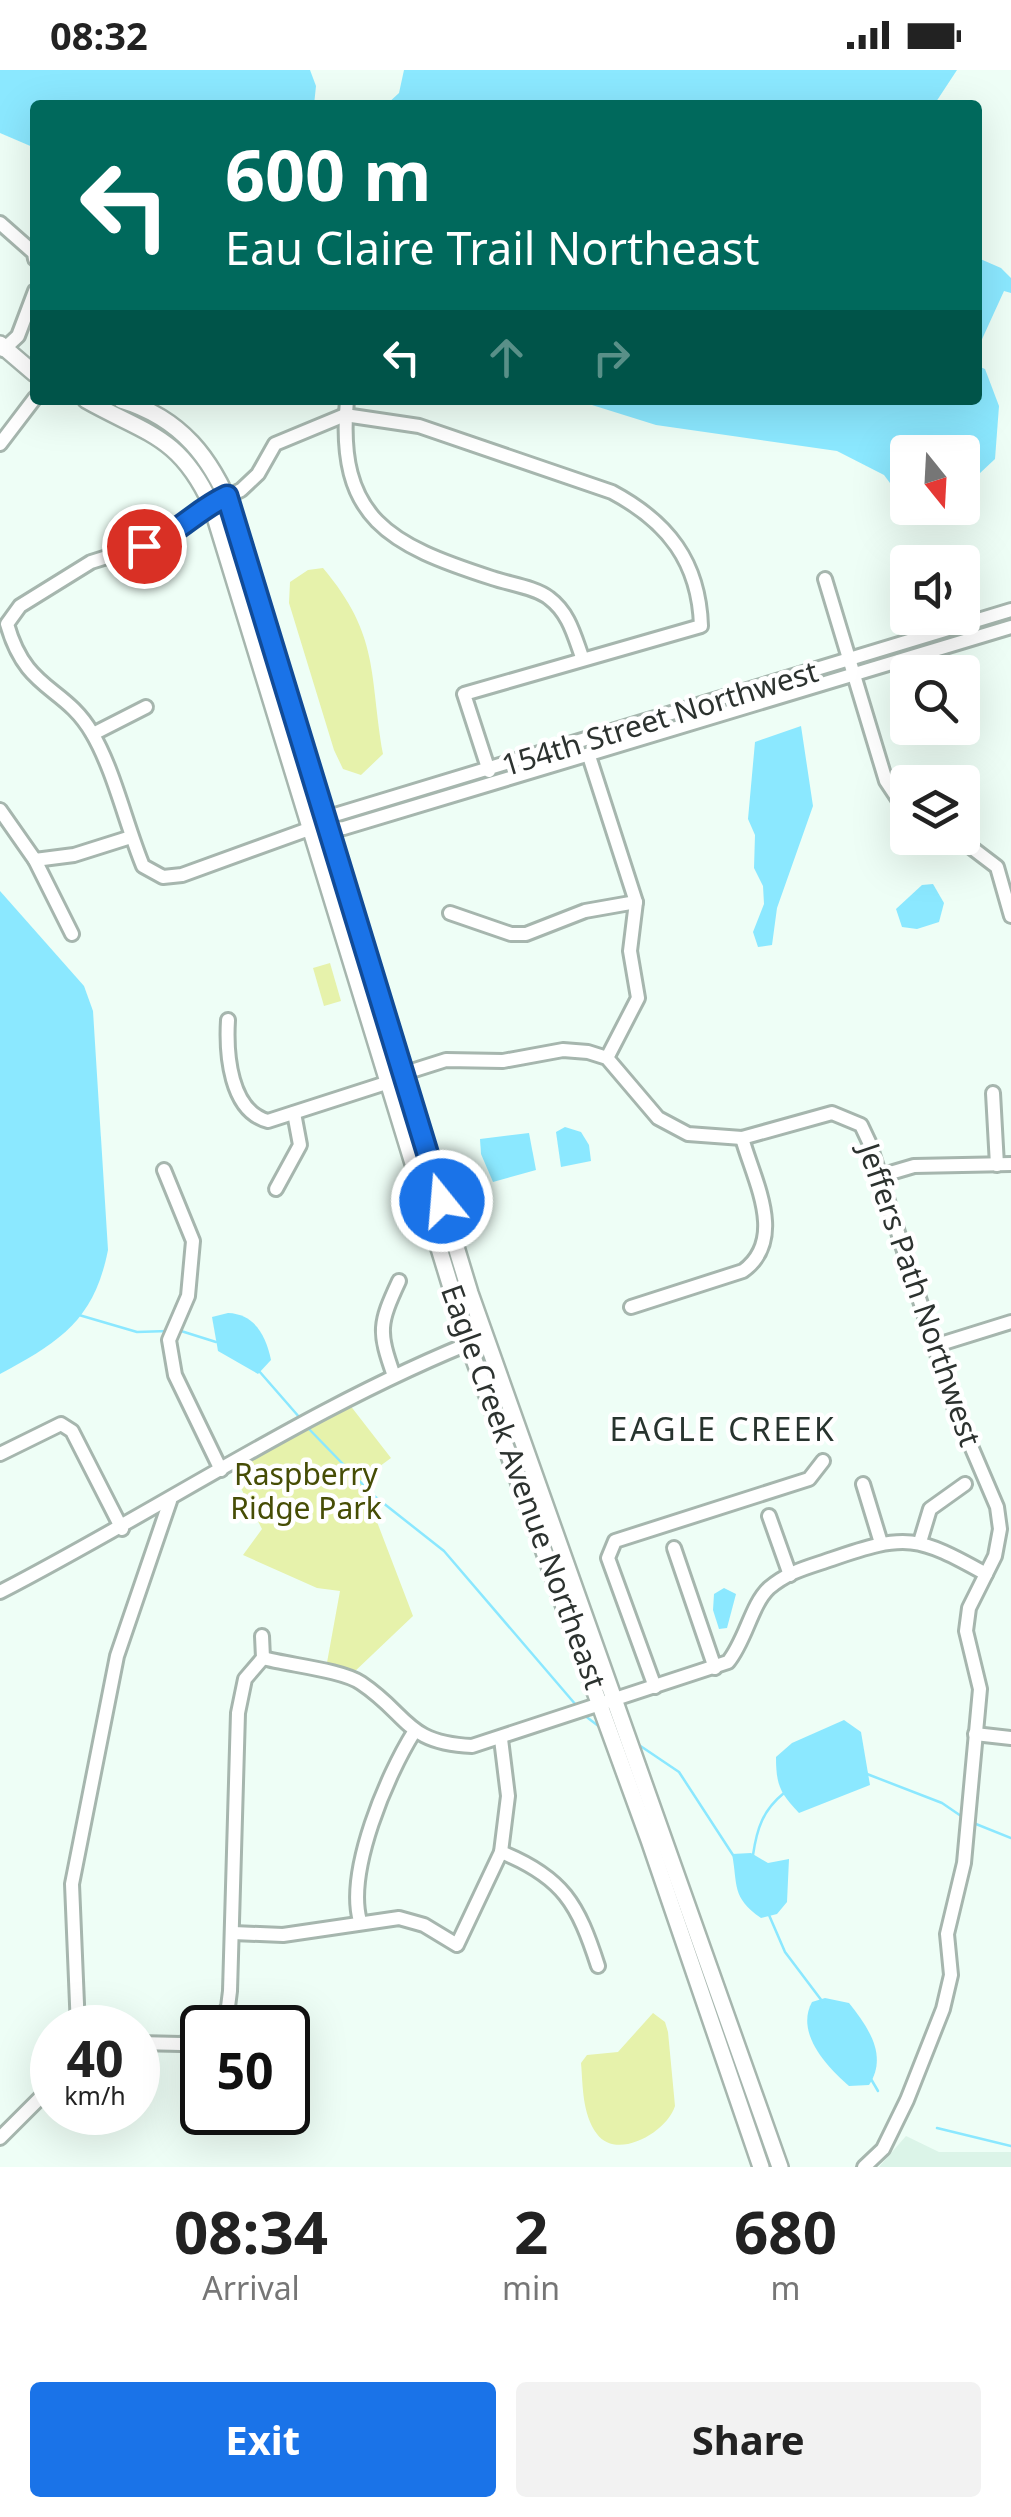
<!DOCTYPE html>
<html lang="en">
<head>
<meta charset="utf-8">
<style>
	:root { --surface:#fff; --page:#f2f2f2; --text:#222; --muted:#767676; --accent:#1a73e8 }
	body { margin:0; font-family:"Noto Sans",sans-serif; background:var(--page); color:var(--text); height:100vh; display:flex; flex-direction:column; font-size:38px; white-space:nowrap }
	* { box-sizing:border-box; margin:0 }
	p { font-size:32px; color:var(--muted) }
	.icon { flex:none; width:55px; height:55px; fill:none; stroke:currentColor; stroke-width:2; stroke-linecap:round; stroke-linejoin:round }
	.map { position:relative; height:2097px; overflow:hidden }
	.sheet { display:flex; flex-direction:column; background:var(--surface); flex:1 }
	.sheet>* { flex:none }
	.banner { position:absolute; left:30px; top:30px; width:952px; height:305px; border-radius:10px; box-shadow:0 10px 40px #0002; background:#00695c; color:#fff; overflow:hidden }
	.needle { width:65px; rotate:162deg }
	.fabs { position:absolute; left:890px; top:365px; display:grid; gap:20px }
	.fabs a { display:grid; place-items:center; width:90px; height:90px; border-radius:10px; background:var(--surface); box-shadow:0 10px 40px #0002; font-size:50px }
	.speed { position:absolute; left:30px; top:1935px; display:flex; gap:20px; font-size:50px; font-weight:700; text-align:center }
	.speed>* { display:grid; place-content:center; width:130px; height:130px; border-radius:50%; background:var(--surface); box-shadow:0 10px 40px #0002; line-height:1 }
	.speed small { font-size:25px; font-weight:400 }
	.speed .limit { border:5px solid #111; border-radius:15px; background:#fff; color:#111 }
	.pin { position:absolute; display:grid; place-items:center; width:85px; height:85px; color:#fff; margin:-42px; border:5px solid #fff; border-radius:50%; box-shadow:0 2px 10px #0007 }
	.me { position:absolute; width:110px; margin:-55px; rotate:343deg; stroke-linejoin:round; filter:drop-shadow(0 0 8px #0008) }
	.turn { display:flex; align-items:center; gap:35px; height:210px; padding:0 30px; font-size:45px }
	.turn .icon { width:130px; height:130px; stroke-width:2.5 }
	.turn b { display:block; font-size:70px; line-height:85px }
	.lanes { display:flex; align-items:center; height:95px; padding:0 30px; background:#0003; justify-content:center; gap:50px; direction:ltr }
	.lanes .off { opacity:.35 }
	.eta { display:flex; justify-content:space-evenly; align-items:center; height:170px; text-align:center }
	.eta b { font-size:60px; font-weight:700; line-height:70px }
	.action { display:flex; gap:20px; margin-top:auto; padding:20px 30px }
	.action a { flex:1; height:115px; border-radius:10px; background:var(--accent); color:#fff; font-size:40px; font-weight:700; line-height:115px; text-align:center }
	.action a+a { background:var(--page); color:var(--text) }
	.status { display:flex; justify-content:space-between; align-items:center; height:70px; padding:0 50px; background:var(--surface); direction:ltr }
	.status svg { height:28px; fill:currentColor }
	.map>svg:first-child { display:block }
</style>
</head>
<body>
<div class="status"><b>08:32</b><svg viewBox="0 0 49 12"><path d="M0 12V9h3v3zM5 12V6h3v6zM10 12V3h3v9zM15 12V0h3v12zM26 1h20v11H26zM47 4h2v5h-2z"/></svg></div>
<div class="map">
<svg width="1011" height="2097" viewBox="0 0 1011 2097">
	<rect width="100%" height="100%" fill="#eefef6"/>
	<path fill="#dbf4e8" d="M906,2066L939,2082H1011V2097H879Z"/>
	<g fill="#e6f2ab">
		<path d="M323,498C380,566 369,603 383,684L361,705L343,699L334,680L289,533L290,512L308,500Z"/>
		<path d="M330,893L341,931L324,936L313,898Z"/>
		<path d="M346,1330L391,1388L361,1410L413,1546L352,1604L326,1598L340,1521L317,1518L243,1485L262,1459L229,1395Z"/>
		<path d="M653,1943L665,1952L668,1962L675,2036C667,2062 617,2091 597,2064C582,2044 583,2016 581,1993L587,1985L618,1982Z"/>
	</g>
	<g fill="#8be8ff">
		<path d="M0,0H310L316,16L314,35H35V78L0,63Z"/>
		<path d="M404,0H957L934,35H386L399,23Z"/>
		<path d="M978,188L1001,198L1011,208V223L1004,221L978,278Z"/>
		<path d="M978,296L985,299L999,336L995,389L963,419L962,382H908V437L884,405L837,381L656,355L576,330H978Z"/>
		<path d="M801,656L813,736L777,838L772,875L758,877L753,862L764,834L763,816L754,798L755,765L748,749L755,672Z"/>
		<path d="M933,814L944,833L939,852L917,859L902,857L896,839L922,815Z"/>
		<path d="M0,821L84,916L93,941L108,1180C94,1251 59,1272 0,1304Z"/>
		<path d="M565,1057L581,1062L589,1075L591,1091L561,1097L556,1062Z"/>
		<path d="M529,1063L536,1100L493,1112L481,1084L480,1069Z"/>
		<path d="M228,1243C255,1244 266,1266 271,1290L258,1304L218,1281L212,1247Z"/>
		<path d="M724,1518L736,1524L727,1558L719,1559L713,1540L714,1524Z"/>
		<path d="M844,1650L861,1662L870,1715L799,1743C780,1723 776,1715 776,1687L792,1673Z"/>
		<path d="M751,1783L768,1793L789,1789L787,1832L777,1844L761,1848C731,1827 738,1815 732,1784Z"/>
		<path d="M825,1928L849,1933C869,1958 888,1986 869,2015L849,2016C827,1997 795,1963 812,1932Z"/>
	</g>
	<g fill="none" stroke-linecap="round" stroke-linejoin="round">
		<g stroke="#8be8ff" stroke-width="2.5">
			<path d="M79,1245L137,1262L168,1261"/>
			<path d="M181,1261L216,1272"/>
			<path d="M259,1301L300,1348"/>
			<path d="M308,1358L373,1425L444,1481L576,1635"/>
			<path d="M584,1645L601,1658"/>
			<path d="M636,1673L679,1702L733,1785"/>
			<path d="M867,1704L942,1733L964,1748"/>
			<path d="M971,1752L1011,1768"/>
			<path d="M753,1785C757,1758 763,1740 784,1723"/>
			<path d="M769,1845L785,1882L822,1931"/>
			<path d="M871,2009L878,2021"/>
			<path d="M937,2058L1011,2076"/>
		</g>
		<g stroke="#a6b6ae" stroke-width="18">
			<g id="minor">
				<path d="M0,153L34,183L35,189"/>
				<path d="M3,280L18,266L35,221"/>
				<path d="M347,330C336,449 390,475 492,508C509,514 535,517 549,528C569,543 574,565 582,587"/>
				<path d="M0,374L35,328"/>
				<path d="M825,509L886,711L908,744"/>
				<path d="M93,664L146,637"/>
				<path d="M589,686L636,832L630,881L638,928L607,988"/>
				<path d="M489,701L464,624L701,556C699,492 668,452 612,422L419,356L345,345L275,374L258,404L241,420L202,439L171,467L91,492L20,536L7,554C26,622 64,615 92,663C114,700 126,755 143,796L163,807L182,805L309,759L328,747L1011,540"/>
				<path d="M0,740L35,790L72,864"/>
				<path d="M322,760L344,758L1011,557"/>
				<path d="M959,768L997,797L1011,846"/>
				<path d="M35,790L74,785L131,767"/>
				<path d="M450,843L511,864H526L585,841L636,832"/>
				<path d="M228,950C226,984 230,1041 268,1051L386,1013"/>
				<path d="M405,1003L446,990L503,991L563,980L588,982L607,988L658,1048L688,1064L742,1068L832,1043L861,1055L869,1072L953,1334L997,1437L1000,1459L995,1486L969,1538L966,1561L980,1619L964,1793L947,1864L951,1905L943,1939L907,2030L883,2079L864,2097"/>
				<path d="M993,1023L997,1095"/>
				<path d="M164,1100L193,1171L188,1226L169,1270L175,1305L221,1400"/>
				<path d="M880,1106L914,1096L1011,1094"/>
				<path d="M276,1119L300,1075L294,1043"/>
				<path d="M631,1237L743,1201C787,1169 754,1111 742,1068"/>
				<path d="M934,1276L1011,1252"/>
				<path d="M394,1306C378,1261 379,1254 399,1211"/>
				<path d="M0,1384L61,1354L72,1361L122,1459"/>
				<path d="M863,1414L881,1473"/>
				<path d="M769,1446L790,1505"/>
				<path d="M920,1472L930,1439L965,1414"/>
				<path d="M674,1478L715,1598"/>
				<path d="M0,1522C163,1438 314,1334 485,1267"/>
				<path d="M263,1588C288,1595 342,1600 361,1613C409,1645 405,1673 472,1676L728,1592C746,1570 751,1535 769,1518C789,1501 809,1497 832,1489C906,1463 918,1466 986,1504"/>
				<path d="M655,1617L608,1488L615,1471L809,1409L823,1391"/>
				<path d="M975,1664L1011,1668"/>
				<path d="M501,1782C563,1807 578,1834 598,1896"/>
				<path d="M360,1851C346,1801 387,1705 414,1662"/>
				<path d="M233,1863L283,1865L399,1848L424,1855L457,1875L501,1782L508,1726L501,1669"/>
				<path d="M78,1958L72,1814L117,1586L170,1431"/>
				<path d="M214,1958L228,1937L230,1921L238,1643L245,1609L263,1588L262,1566"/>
				<path d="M138,1973L181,1974L202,1965"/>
				<path d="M0,2068L52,2016"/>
			</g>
		</g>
		<g stroke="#a6b6ae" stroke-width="20">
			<g id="major">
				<path d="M0,274L35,304"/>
				<path d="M86,330C146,364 179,365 211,434L468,1273L649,1770L761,2097"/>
				<path d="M121,330C181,348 212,388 234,445L470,1223L780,2097"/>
			</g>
		</g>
		<use href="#minor" stroke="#fff" stroke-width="12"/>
		<use href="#major" stroke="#fff" stroke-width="15"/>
	</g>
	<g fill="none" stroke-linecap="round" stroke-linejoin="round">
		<g stroke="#114b97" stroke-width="25">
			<path id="route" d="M144,476C177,465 196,440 227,426L442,1131"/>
		</g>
		<use href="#route" stroke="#1a73e8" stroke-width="18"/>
	</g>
	<g text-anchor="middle" stroke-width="9" stroke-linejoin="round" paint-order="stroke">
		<g font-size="30" fill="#2c322f" stroke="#fff">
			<text transform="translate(660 649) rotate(-17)" y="10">154th Street Northwest</text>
			<text transform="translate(919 1225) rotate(71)" y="10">Jeffers Path Northwest</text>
			<text transform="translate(523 1417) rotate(70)" y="10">Eagle Creek Avenue Northeast</text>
		</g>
		<g font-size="30" fill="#464d05" stroke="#fff">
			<text x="306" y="1415">Raspberry<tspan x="306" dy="34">Ridge Park</tspan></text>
		</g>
		<g font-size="32" letter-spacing="2.5" fill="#27342e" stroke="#fff">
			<text x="723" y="1371">EAGLE CREEK</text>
		</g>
	</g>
</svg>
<div class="fabs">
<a><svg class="needle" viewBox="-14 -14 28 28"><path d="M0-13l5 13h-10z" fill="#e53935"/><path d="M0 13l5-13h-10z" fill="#767676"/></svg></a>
<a><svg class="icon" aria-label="sound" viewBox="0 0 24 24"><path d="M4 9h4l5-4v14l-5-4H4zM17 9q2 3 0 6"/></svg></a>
<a><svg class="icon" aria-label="search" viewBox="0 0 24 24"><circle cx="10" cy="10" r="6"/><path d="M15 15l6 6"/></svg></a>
<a><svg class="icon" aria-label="layers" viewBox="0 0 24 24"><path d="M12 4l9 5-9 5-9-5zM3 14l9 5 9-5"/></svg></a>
</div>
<div class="speed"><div>40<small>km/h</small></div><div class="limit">50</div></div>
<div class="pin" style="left:144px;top:476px;background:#d93025"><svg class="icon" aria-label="arrive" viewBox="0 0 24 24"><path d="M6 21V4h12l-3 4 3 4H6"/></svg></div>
<svg class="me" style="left:442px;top:1131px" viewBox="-20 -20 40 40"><circle r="17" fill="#1a73e8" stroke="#fff" stroke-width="3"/><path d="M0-11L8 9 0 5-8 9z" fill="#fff"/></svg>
<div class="banner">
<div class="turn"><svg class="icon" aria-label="left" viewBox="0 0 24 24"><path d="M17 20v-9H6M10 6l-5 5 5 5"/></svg><div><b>600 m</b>Eau Claire Trail Northeast</div></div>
<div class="lanes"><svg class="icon" aria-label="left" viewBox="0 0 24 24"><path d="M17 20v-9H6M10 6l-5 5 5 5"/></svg><svg class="icon off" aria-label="ahead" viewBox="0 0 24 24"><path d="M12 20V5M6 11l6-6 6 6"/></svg><svg class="icon off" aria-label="right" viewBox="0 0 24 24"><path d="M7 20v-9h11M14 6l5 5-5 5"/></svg></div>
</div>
</div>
<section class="sheet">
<div class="eta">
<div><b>08:34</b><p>Arrival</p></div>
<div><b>2</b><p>min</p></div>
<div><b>680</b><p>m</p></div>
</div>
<div class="action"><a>Exit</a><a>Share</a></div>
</section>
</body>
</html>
